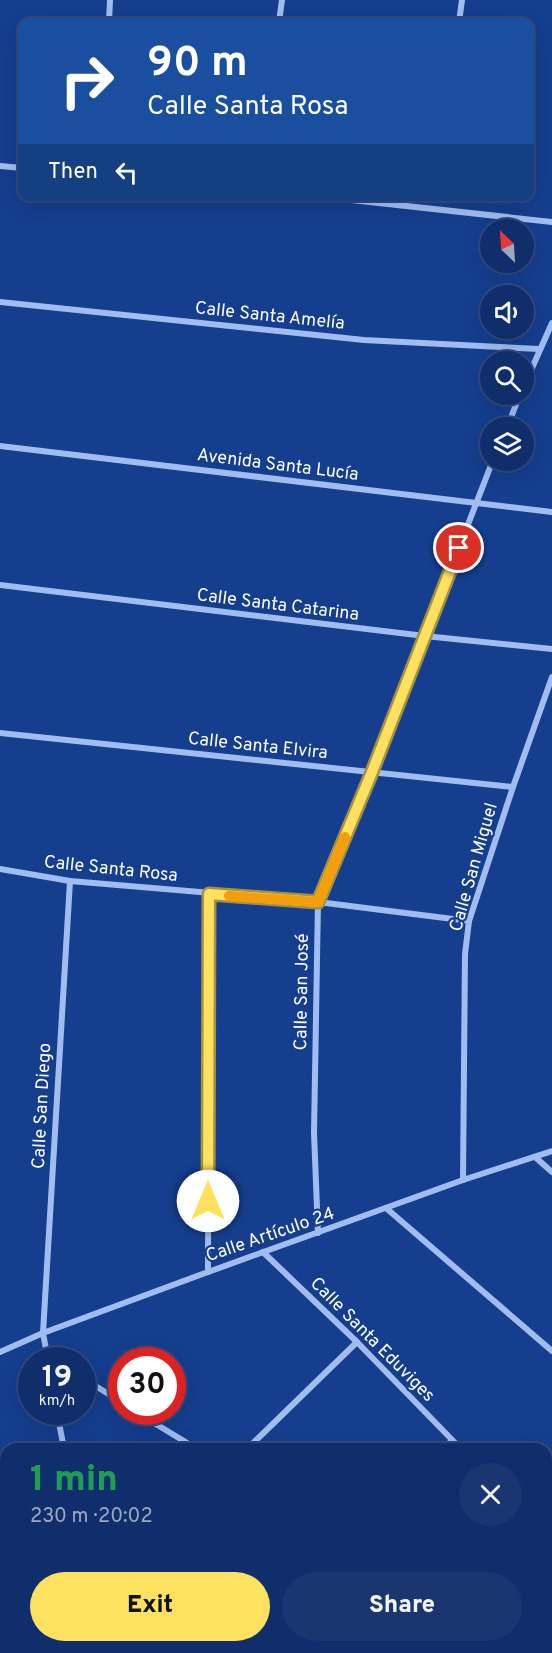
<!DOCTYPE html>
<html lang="en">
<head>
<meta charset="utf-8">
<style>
	:root { --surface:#102e6b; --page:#193671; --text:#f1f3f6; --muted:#9ca8c1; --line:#304a7e; --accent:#ffe160 }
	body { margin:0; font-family:Overpass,sans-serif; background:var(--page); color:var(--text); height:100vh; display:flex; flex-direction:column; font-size:22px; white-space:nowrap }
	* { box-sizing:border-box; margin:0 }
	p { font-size:20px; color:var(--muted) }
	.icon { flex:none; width:33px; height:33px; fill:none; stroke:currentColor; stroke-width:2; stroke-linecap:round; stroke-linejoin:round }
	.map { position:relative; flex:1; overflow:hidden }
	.panel { position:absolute; left:0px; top:1443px; width:552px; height:210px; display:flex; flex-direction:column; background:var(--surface); border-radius:18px 18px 0 0; box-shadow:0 6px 24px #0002,0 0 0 2px var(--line) }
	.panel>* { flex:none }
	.guide { position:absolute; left:18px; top:18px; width:516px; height:183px; border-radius:12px; box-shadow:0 6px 24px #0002,0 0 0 2px var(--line); background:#1a4fa0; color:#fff; overflow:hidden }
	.needle { width:39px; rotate:335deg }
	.fabs { position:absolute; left:480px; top:219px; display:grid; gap:12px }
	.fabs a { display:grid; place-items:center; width:54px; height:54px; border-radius:50%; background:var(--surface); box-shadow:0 6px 24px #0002,0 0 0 2px var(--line); font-size:30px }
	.speed { position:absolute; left:18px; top:1347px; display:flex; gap:12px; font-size:30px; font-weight:700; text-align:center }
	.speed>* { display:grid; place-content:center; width:78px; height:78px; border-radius:50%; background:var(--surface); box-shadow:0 6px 24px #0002,0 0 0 2px var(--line); line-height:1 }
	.speed small { font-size:15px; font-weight:400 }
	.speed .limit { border:9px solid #d22; background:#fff; color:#111 }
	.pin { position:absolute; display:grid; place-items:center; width:51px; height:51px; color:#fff; margin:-26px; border:3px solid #fff; border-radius:50%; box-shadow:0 2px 6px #0007 }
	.me { position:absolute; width:66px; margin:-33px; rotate:0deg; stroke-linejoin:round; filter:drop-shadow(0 0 4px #0008) }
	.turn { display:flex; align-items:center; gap:21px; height:126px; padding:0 30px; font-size:27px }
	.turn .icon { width:78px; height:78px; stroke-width:2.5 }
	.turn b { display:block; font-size:42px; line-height:51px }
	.then { display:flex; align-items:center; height:57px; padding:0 30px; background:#0003; gap:12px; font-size:22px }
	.round { display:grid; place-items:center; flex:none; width:63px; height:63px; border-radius:32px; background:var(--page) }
	.overview { display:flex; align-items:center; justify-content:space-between; height:102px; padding:0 30px }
	h1 { font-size:36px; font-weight:800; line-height:45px; color:#1e9e55 }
	.button { display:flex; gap:12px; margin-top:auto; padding:12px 30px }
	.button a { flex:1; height:69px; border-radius:36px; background:var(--accent); color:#111; font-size:24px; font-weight:800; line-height:69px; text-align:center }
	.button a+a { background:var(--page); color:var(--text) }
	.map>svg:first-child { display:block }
</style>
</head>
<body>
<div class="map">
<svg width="552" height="1653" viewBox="0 0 552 1653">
	<rect width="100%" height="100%" fill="#153e8f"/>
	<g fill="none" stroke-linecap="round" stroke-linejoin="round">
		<g stroke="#a1bdf0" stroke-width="6">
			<path d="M109,22L110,0"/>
			<path d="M279,22L282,0"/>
			<path d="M459,22L462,0"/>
			<path d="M0,166L22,168"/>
			<path d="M315,196L552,222"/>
			<path d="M0,302L364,340L539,349"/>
			<path d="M524,386L552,323"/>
			<path d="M507,428L520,394"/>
			<path d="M0,446L552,512"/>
			<path d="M0,585L425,636L552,649"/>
			<path d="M0,733L513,787"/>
			<path d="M0,869L70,881L318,902L469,921"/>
			<path d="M535,1157L552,1172"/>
			<path d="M463,1180L465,954L469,921L513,787L552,677"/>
			<path d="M386,1208L552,1351"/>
			<path d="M318,1233L314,1133L318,902L372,772L493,460"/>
			<path d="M263,1252L357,1342L461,1449"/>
			<path d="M208,1272L209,894"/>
			<path d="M0,1352L43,1333L208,1272L463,1180L552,1151"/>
			<path d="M48,1360L43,1333L70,881"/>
			<path d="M82,1378L122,1402"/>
			<path d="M57,1412L64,1449"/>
			<path d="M136,1412L197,1449"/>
			<path d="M247,1449L357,1342"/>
			<path d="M444,1449L452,1440"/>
			<path d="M546,1537L552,1543"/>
			<path d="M99,1647L100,1653"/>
			<path d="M258,1647L260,1653"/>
			<path d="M427,1647L432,1653"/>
		</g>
	</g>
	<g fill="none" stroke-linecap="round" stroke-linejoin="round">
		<g stroke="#a6923e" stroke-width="15">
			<path id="route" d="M208,1201L209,894L318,902L372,772L459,548"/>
		</g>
		<use href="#route" stroke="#ffe160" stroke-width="10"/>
		<path stroke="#f59e0b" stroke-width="10" d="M229,896L318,902L345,837"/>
	</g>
	<g text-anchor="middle" stroke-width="4.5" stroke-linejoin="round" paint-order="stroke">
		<g font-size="18" fill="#fff" stroke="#153e8f">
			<text transform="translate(270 315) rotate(6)" y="6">Calle Santa Amelía</text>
			<text transform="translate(278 464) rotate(7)" y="6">Avenida Santa Lucía</text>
			<text transform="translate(278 604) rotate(7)" y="6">Calle Santa Catarina</text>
			<text transform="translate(258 745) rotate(6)" y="6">Calle Santa Elvira</text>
			<text transform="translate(473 867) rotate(-74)" y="6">Calle San Miguel</text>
			<text transform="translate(111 868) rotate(6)" y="6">Calle Santa Rosa</text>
			<text transform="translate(301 992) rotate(-89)" y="6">Calle San José</text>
			<text transform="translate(41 1106) rotate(-87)" y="6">Calle San Diego</text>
			<text transform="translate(270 1234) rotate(-19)" y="6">Calle Artículo 24</text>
			<text transform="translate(373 1339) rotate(45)" y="6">Calle Santa Eduviges</text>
		</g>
	</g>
</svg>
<div class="fabs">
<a><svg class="needle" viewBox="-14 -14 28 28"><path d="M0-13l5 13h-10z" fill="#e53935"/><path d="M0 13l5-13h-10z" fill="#9ca8c1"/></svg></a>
<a><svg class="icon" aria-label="sound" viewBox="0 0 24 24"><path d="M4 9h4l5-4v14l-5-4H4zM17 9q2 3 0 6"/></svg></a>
<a><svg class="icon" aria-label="search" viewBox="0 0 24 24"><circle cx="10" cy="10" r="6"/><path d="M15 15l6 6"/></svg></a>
<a><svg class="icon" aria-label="layers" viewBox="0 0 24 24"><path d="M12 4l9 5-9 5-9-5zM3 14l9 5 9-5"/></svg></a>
</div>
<div class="speed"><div>19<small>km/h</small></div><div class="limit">30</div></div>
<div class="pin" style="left:459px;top:548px;background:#d93025"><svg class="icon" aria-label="arrive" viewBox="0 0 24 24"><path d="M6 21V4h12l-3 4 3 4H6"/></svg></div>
<svg class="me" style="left:208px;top:1201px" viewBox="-20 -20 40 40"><circle r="19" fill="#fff"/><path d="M0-13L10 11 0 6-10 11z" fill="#ffe160"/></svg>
<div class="guide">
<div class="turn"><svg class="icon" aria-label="right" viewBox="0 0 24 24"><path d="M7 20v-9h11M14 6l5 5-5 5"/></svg><div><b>90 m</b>Calle Santa Rosa</div></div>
<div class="then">Then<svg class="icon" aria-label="left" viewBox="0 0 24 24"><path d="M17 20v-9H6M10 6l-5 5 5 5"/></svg></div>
</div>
<section class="panel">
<div class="overview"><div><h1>1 min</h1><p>230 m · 20:02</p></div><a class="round"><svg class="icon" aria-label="close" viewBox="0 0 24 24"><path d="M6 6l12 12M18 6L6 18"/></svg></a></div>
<div class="button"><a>Exit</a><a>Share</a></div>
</section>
</div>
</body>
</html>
